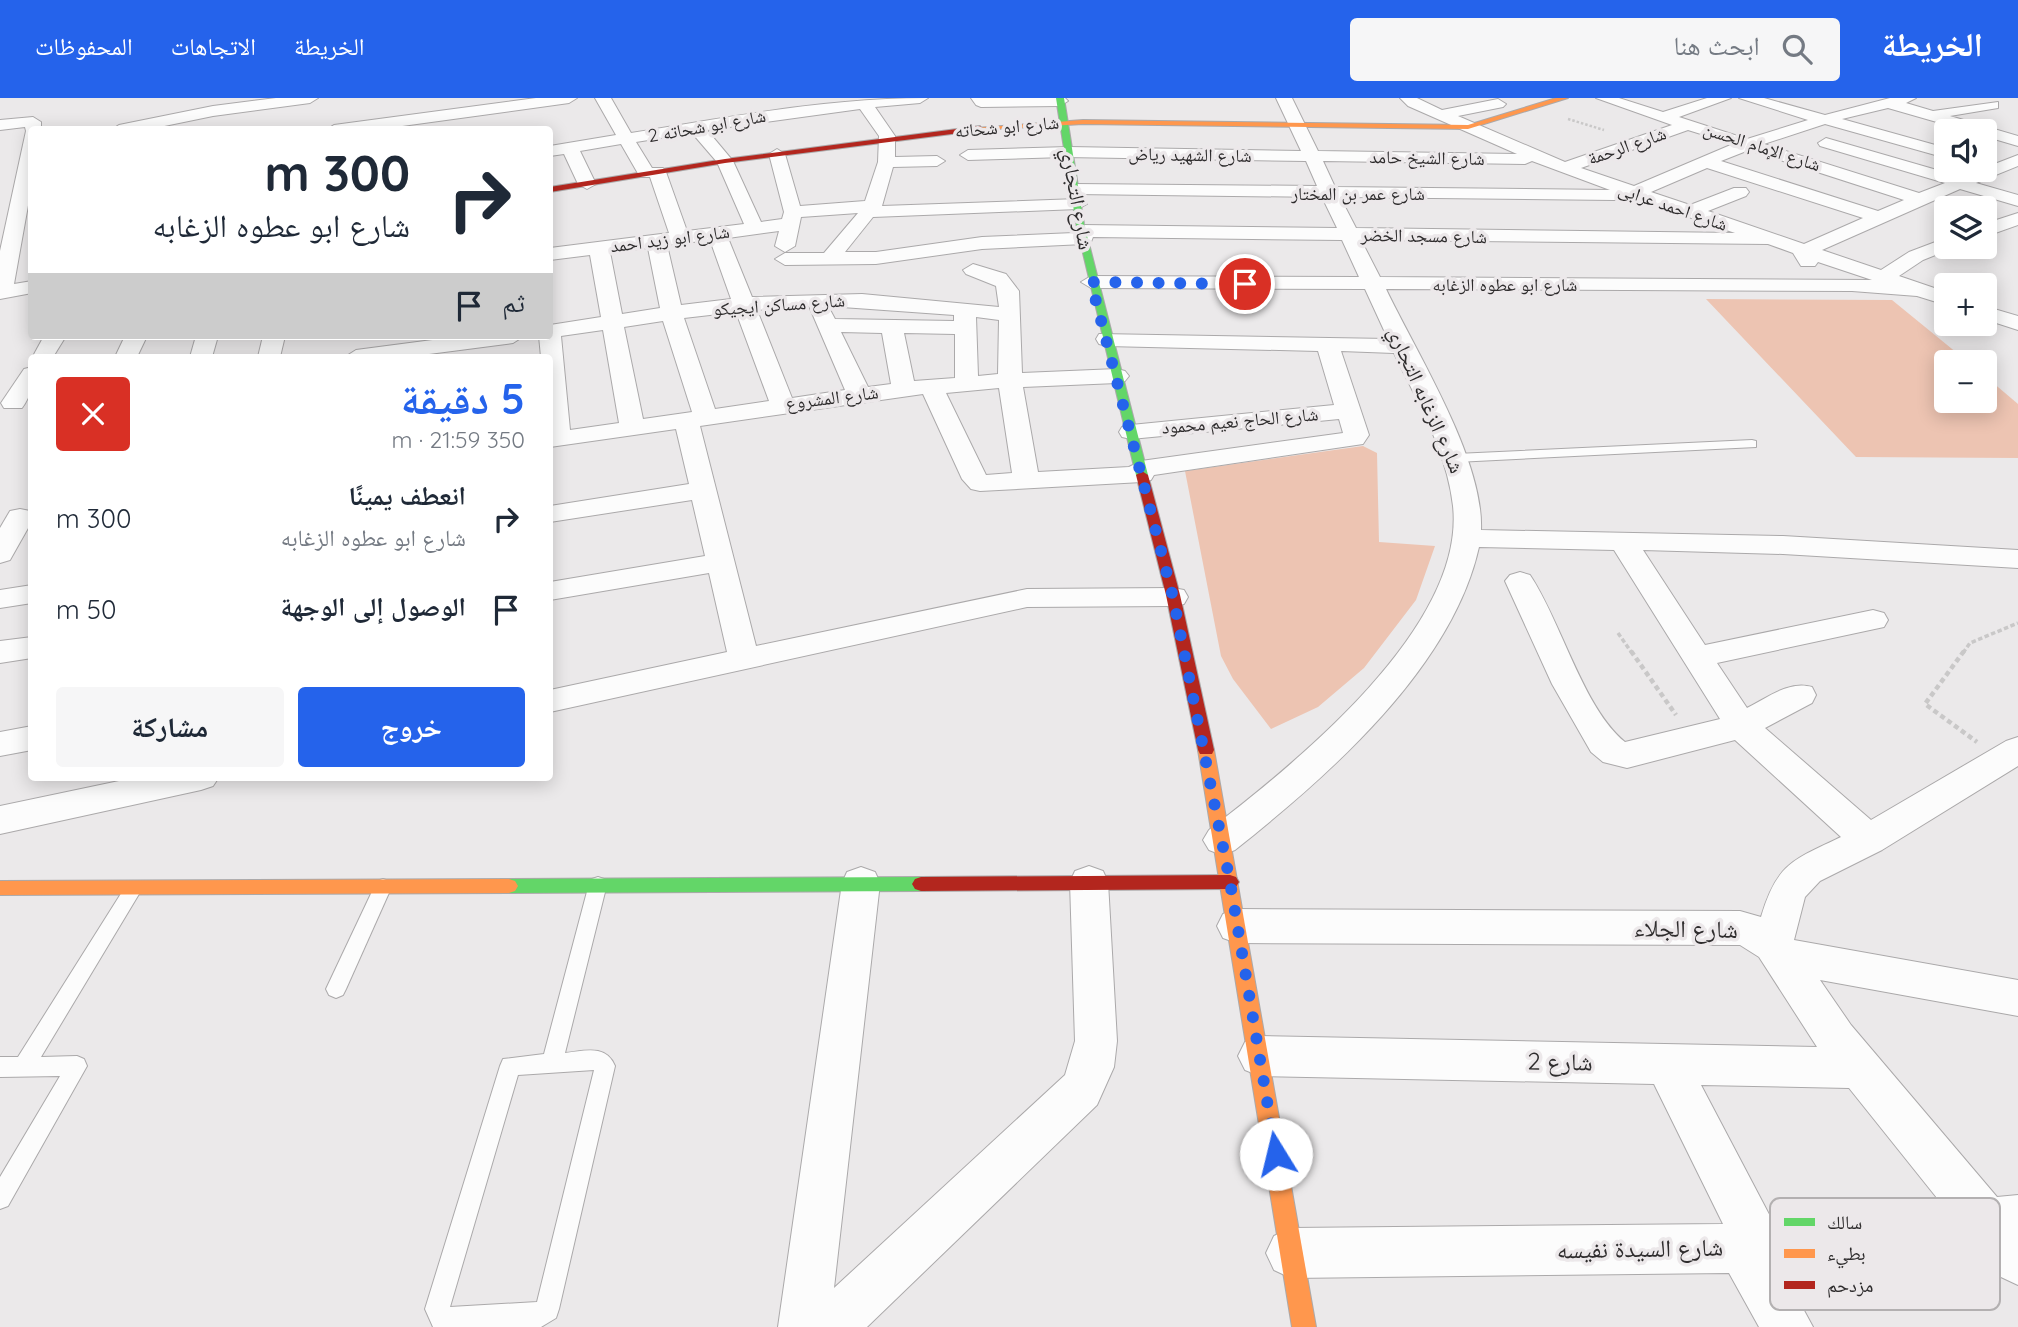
<!DOCTYPE html>
<html lang="ar">
<head>
<meta charset="utf-8">
<style>
	:root { --surface:#fff; --page:#f6f6f7; --text:#1f2937; --muted:#747a83; --accent:#2563eb }
	body { margin:0; font-family:Quicksand,"Noto Naskh Arabic",sans-serif; background:var(--page); color:var(--text); direction:rtl; height:100vh; display:flex; flex-direction:column; font-size:26px; white-space:nowrap }
	* { box-sizing:border-box; margin:0 }
	p { font-size:23px; color:var(--muted) }
	.icon { flex:none; width:38px; height:38px; fill:none; stroke:currentColor; stroke-width:2; stroke-linecap:round; stroke-linejoin:round }
	.map { position:relative; flex:1; overflow:hidden; direction:ltr }
	.panel { position:absolute; left:28px; top:256px; width:525px; height:427px; display:flex; flex-direction:column; background:var(--surface); border-radius:7px; box-shadow:0 4px 18px #0003; direction:rtl }
	.panel>* { flex:none }
	.guide { position:absolute; left:28px; top:28px; width:525px; height:214px; border-radius:7px; box-shadow:0 4px 18px #0003; direction:rtl; background:#fff; color:var(--text); overflow:hidden }
	.fabs { position:absolute; left:1934px; top:21px; display:grid; gap:14px }
	.fabs a { display:grid; place-items:center; width:63px; height:63px; border-radius:7px; background:var(--surface); box-shadow:0 4px 18px #0003; font-size:35px }
	.pin { position:absolute; display:grid; place-items:center; width:60px; height:60px; color:#fff; margin:-30px; border:4px solid #fff; border-radius:50%; box-shadow:0 2px 7px #0007 }
	.me { position:absolute; width:77px; margin:-38px; rotate:351deg; stroke-linejoin:round; filter:drop-shadow(0 0 5px #0008) }
	.turn { display:flex; align-items:center; gap:24px; height:147px; padding:0 28px; font-size:32px }
	.turn .icon { width:91px; height:91px; stroke-width:2.5 }
	.turn b { display:block; font-size:49px; line-height:60px }
	.then { display:flex; align-items:center; height:66px; padding:0 28px; background:#0003; gap:14px; font-size:26px }
	.round { display:grid; place-items:center; flex:none; width:74px; height:74px; border-radius:7px; background:var(--page) }
	.head { display:flex; align-items:center; justify-content:space-between; height:119px; padding:0 28px }
	h1 { font-size:42px; font-weight:700; line-height:52px; color:var(--accent) }
	.button { display:flex; gap:14px; margin-top:auto; padding:14px 28px }
	.button a { flex:1; height:80px; border-radius:7px; background:var(--accent); color:#fff; font-size:28px; font-weight:700; line-height:80px; text-align:center }
	.button a+a { background:var(--page); color:var(--text) }
	ul { padding:0; list-style:none }
	li { display:flex; align-items:center; gap:21px; height:91px; padding:0 28px }
	li div { flex:1 }
	li b { display:block; font-size:26px }
	li em { font-style:normal }
	header { display:flex; align-items:center; gap:42px; box-sizing:border-box; height:98px; padding:0 35px; background:var(--accent); color:#fff }
	header strong { font-size:33px }
	nav { display:flex; gap:38px; margin-inline-start:auto; font-size:24px }
	.search { width:490px; height:63px; background:var(--page); display:flex; align-items:center; gap:18px; box-sizing:border-box; padding:0 24px; border-radius:7px; color:var(--muted); font-size:26px }
	.map>svg:first-child { display:block }
</style>
</head>
<body>
<header>
<strong>الخريطة</strong>
<div class="search"><svg class="icon" aria-label="search" viewBox="0 0 24 24"><circle cx="10" cy="10" r="6"/><path d="M15 15l6 6"/></svg>ابحث هنا</div>
<nav><a>الخريطة</a><a>الاتجاهات</a><a>المحفوظات</a></nav>
</header>
<div class="map">
<svg width="2018" height="1229" viewBox="0 0 2018 1229">
	<rect width="100%" height="100%" fill="#ebe9ea"/>
	<g fill="#edc4b2">
		<path d="M1706,201L1892,202L1968,264H1946V303H1984L1985,278L2018,306V360L1856,359Z"/>
		<path d="M1363,348L1377,355L1379,444L1435,448L1416,502L1364,570L1318,609L1271,631L1233,581L1221,558L1185,373Z"/>
	</g>
	<g fill="none" stroke-linecap="round" stroke-linejoin="round">
		<g stroke="#aba9aa" stroke-width="2">
			<g id="lane">
				<path d="M1752,342L1756,343V349L1456,364L1450,360L1456,356Z"/>
				<path d="M598,779L604,781L607,786L565,955C585,953 606,946 615,968L559,1211L556,1220L541,1229H433L425,1211L500,968L503,961L544,956L589,786L592,781ZM594,972L537,1204L450,1209L518,977Z"/>
				<path d="M383,781L389,783L392,788L346,891L343,897L336,900L329,897L326,891L377,783Z"/>
				<path d="M133,784L139,786L142,791L139,796L41,959L77,958L84,961L87,968L8,1108L0,1111V1079L60,978L0,979V959H18L127,786Z"/>
			</g>
		</g>
		<g stroke="#aba9aa" stroke-width="2">
			<g id="street">
				<path d="M276,0H318L310,5L213,18L145,32H111L119,27L213,8Z"/>
				<path d="M536,0H577L569,5L373,32H326L334,27Z"/>
				<path d="M595,0H611L631,35C730,19 827,0 928,0L920,5L875,9L895,38V59L937,58L945,63L937,68L893,69L882,108L1078,101L1087,106L1078,111L873,119L845,154H876L982,139L1074,135L1075,129L1082,127L1337,130L1322,99L1075,96L1066,91L1075,86L1317,88L1306,63L1065,59L968,62L960,57L968,52L1069,49L1301,53L1276,0H1292L1318,53L1517,56L1408,8L1400,0H1417L1442,12L1498,1L1506,6L1503,9L1458,18L1565,64L1672,27L1596,0H1619L1663,14L1707,0H1731L1679,19L1747,41L1808,22L1739,0H1764L1825,17L1890,0H1916L1906,5L1933,13L1998,4V10L1950,18L2018,38V48L1984,38V33H1968L1888,10L1842,21L1946,50V60L1825,26L1764,46L1919,95L1945,85L1820,48L1818,45L1826,40L1961,79L2018,57V68L1976,85L2018,97V108L1960,91L1822,152L1881,172L1909,154L1946,140V149L1953,150L1923,162L1899,178L1946,194V207L1917,198L1852,193L1386,191C1417,256 1484,361 1481,432L1783,438L2018,452V470L1783,456L1643,452L1705,547L1873,512L1884,515L1888,522L1884,529L1717,565L1747,610C1767,600 1789,582 1812,589L1816,597L1812,605L1765,630L1871,722L2006,643L2018,639V668L1882,752L1820,783L1805,799L1794,842L2018,882V918L1820,882L1851,927L1997,1099L2018,1097V1187L2001,1179L1977,1150L1781,1170L1813,1229H1759L1729,1175L1291,1180L1274,1172L1266,1155L1274,1138L1291,1130L1723,1126L1654,986L1260,978L1245,972L1238,958L1245,944L1260,938L1817,949L1759,859L1740,847L1237,845L1223,840L1217,828L1223,816L1237,811L1740,813L1761,819C1777,765 1793,762 1841,739L1735,642L1627,670L1603,664L1591,654L1552,586L1505,483L1510,477L1520,474L1530,477C1561,523 1583,610 1625,644L1720,621L1614,452L1479,449C1452,570 1328,678 1235,752L1222,757L1209,752L1203,742L1209,732C1295,666 1466,529 1453,408C1447,353 1417,303 1394,255L1341,253L1369,337L1363,346L1154,377L1151,382L1142,384L980,393L971,391L962,381L923,296L700,328L756,548L1027,491L1173,490L1184,492L1188,499L1184,506L1173,508L1027,509L550,614V592L727,554L709,475L550,502V484L705,458L692,402L550,424V408L689,386L676,331L550,349V259H541L539,238H550V227L601,219L590,157L550,162V150L669,135L650,79H640L621,46L580,53L596,86L587,91L578,86L564,56L550,58V48L616,37ZM860,11L879,38L878,64L865,103L800,108L785,56L777,51L769,56L784,114L782,121L761,124L733,63L707,32ZM1688,32L1733,46L1634,88L1581,70ZM692,35L717,64L744,126L687,133L666,74L663,70H652L636,44ZM1749,52L1904,102L1878,113L1721,63ZM1323,63L1525,66L1532,63L1610,92L1335,89ZM1707,70L1863,120L1804,146L1708,113L1746,98L1749,94L1746,90H1734L1690,107L1651,94ZM1622,96L1735,135L1356,130L1340,99L1614,102L1620,101ZM858,115L824,155H785L775,161L785,167L876,166L982,151L1084,146L1091,144L1093,139L1342,142L1359,179L1091,178L1081,184L1091,190L1365,191L1388,241L1099,236L1096,241L1099,246L1107,248L1318,253L1334,307L1131,327L1122,329L1119,334L1122,339L1131,341L1339,321L1343,335L1141,363L1129,369L1038,374L1023,289L1117,285L1125,283L1129,278L1125,273L1117,271L1022,275L1019,193L1006,176L973,166L963,172L966,176L996,188L999,209L862,196L752,199L728,140L779,133L775,148L785,154L795,148L801,119ZM710,142L731,201L681,207L667,147ZM1361,142L1768,146L1793,155L1801,168H1815L1818,164L1872,182L1380,179ZM648,150L660,210L622,216L610,154ZM809,208L845,292L792,300L757,212ZM828,208L954,217V223L835,221ZM736,214L769,303L715,311L684,220ZM976,219L999,222L998,276L978,278ZM663,223L692,314L643,321L624,229ZM603,232L619,325L570,332L561,238ZM841,234L882,235L891,286L868,289ZM904,235L955,236V280L914,283ZM999,290L1012,375L986,377L946,295ZM1701,987L1849,990L1941,1105L1772,1122Z"/>
				<path d="M971,0H1065L1068,3L1060,8L981,9L976,7Z"/>
				<path d="M33,19L41,24V32H32V85L14,186L32,183V195L0,201V153L26,33L25,29L0,32V22Z"/>
				<path d="M2018,115V127L1984,139V126Z"/>
				<path d="M1984,208L2018,218V232L1984,221Z"/>
				<path d="M44,238H66L53,259L32,260Z"/>
				<path d="M125,238H147L137,259H115Z"/>
				<path d="M196,238H218L212,259H190Z"/>
				<path d="M263,238H285L280,259H258Z"/>
				<path d="M463,238H524L513,245L406,259H345L356,252Z"/>
				<path d="M32,269C32,287 32,296 22,310H4L1,305L24,271Z"/>
				<path d="M20,411L30,413L32,423L10,462L0,465V430L10,413Z"/>
				<path d="M32,487V505L0,510V492Z"/>
				<path d="M32,539V560L0,565V543Z"/>
				<path d="M32,628V652L0,658V634Z"/>
				<path d="M138,679H219L213,688L201,692L0,736V708Z"/>
				<path d="M1089,768L1103,773L1108,784L1117,943L1114,969L1097,1007L867,1229H778L842,785L847,774L861,769L875,774L880,785L834,1190L1065,977L1075,943L1070,784L1075,773Z"/>
			</g>
		</g>
		<g stroke="#aba9aa" stroke-width="2">
			<g id="fast">
				<path d="M1056,0H1064L1084,126L1148,377L1142,381L1136,377L1076,126Z"/>
				<path d="M921,779L927,781L930,786L927,791L921,793L509,795L503,793L500,788L503,783L509,781Z"/>
			</g>
		</g>
		<g stroke="#aba9aa" stroke-width="2">
			<g id="slow">
				<path d="M1556,0H1568L1468,31L1083,26L980,32L976,30L1083,22L1468,27Z"/>
				<path d="M1206,646L1212,648L1214,652L1316,1229H1292L1198,652L1200,648Z"/>
				<path d="M509,781L515,783L518,788L515,793L509,795L0,797V783Z"/>
			</g>
		</g>
		<g stroke="#aba9aa" stroke-width="2">
			<g id="jam">
				<path d="M980,28L983,32L725,65L550,94V89L725,61Z"/>
				<path d="M1142,373L1148,377L1180,497L1214,652L1212,656H1200L1198,652L1166,497L1136,377Z"/>
				<path d="M1230,777L1236,779L1239,784L1236,789L1230,791L921,793L915,791L912,786L915,781L921,779Z"/>
			</g>
		</g>
		<path stroke="#c9c8c8" stroke-width="2.5" stroke-dasharray="2.5 2" stroke-linecap="butt" d="M1568,21L1604,32"/>
		<g stroke="#c9c8c8" stroke-width="3.5" stroke-dasharray="4.5 2.5" stroke-linecap="butt">
			<path d="M1618,535L1632,555"/>
			<path d="M1963,555L1970,545L2018,525"/>
		</g>
		<g stroke="#c9c8c8" stroke-width="4.5" stroke-dasharray="5 3.5" stroke-linecap="butt">
			<path d="M1631,553L1676,617"/>
			<path d="M1964,553L1925,606L1977,644"/>
		</g>
		<use href="#lane" fill="#fcfcfc" fill-rule="evenodd"/>
		<use href="#street" fill="#fcfcfc" fill-rule="evenodd"/>
		<use href="#fast" fill="#63d668" fill-rule="evenodd"/>
		<use href="#slow" fill="#ff974d" fill-rule="evenodd"/>
		<use href="#jam" fill="#b3261e" fill-rule="evenodd"/>
	</g>
	<g fill="none" stroke-linecap="round" stroke-linejoin="round">
		<path stroke="#2563eb" stroke-width="12" stroke-dasharray="0 21.6" d="M1245,186L1091,184L1173,499L1230,784L1276,1056"/>
	</g>
	<g text-anchor="middle" stroke-width="7" stroke-linejoin="round" paint-order="stroke">
		<g font-size="18" fill="#2e2c2d" stroke="#ece8ea">
			<text transform="translate(707 28) rotate(-10)" y="6">شارع ابو شحاته 2</text>
			<text transform="translate(1007 29) rotate(-5)" y="6">شارع ابو شحاته</text>
			<text transform="translate(1627 48) rotate(-19)" y="6">شارع الرحمة</text>
			<text transform="translate(1762 49) rotate(18)" y="6">شارع الإمام الحسن</text>
			<text transform="translate(1190 57) rotate(1)" y="6">شارع الشهيد رياض</text>
			<text transform="translate(1427 60) rotate(1)" y="6">شارع الشيخ حامد</text>
			<text x="1358" y="102">شارع عمر بن المختار</text>
			<text transform="translate(1673 109) rotate(19)" y="6">شارع احمد عرابى</text>
			<text transform="translate(1424 138) rotate(1)" y="6">شارع مسجد الخضر</text>
			<text transform="translate(670 141) rotate(-7)" y="6">شارع ابو زيد احمد</text>
			<text x="1505" y="193">شارع ابو عطوه الزغابه</text>
			<text transform="translate(779 207) rotate(-4)" y="6">شارع مساكن ايجيكو</text>
			<text transform="translate(832 300) rotate(-7)" y="6">شارع المشروع</text>
			<text transform="translate(1240 323) rotate(-5)" y="6">شارع الحاج نعيم محمود</text>
		</g>
		<g font-size="21" fill="#2e2c2d" stroke="#ece8ea">
			<text transform="translate(1077 101) rotate(80)" y="7">شارع التجاري</text>
			<text transform="translate(1426 302) rotate(66)" y="7">شارع الزغابه التجاري</text>
		</g>
		<g font-size="24" fill="#2e2c2d" stroke="#ece8ea">
			<text transform="translate(1686 831) rotate(1)" y="8">شارع الجلاء</text>
			<text transform="translate(1560 964) rotate(1)" y="8">شارع 2</text>
			<text transform="translate(1640 1151) rotate(-1)" y="8">شارع السيدة نفيسه</text>
		</g>
	</g>
	<rect x="1770" y="1100" width="230" height="112" rx="10" fill="#ece8ea" stroke="#b3b0b1" stroke-width="2"/>
	<rect x="1784" y="1120" width="31" height="8" fill="#63d668"/>
	<rect x="1784" y="1151" width="31" height="9" fill="#ff974d"/>
	<rect x="1784" y="1183" width="31" height="8" fill="#b3261e"/>
	<g font-size="19" fill="#2e2c2d">
		<text x="1827" y="1131">سالك</text>
		<text x="1827" y="1162">بطيء</text>
		<text x="1827" y="1194">مزدحم</text>
	</g>
</svg>
<div class="fabs">
<a><svg class="icon" aria-label="sound" viewBox="0 0 24 24"><path d="M4 9h4l5-4v14l-5-4H4zM17 9q2 3 0 6"/></svg></a>
<a><svg class="icon" aria-label="layers" viewBox="0 0 24 24"><path d="M12 4l9 5-9 5-9-5zM3 14l9 5 9-5"/></svg></a>
<a>+</a>
<a>−</a>
</div>
<div class="pin" style="left:1245px;top:186px;background:#d93025"><svg class="icon" aria-label="arrive" viewBox="0 0 24 24"><path d="M6 21V4h12l-3 4 3 4H6"/></svg></div>
<svg class="me" style="left:1276px;top:1056px" viewBox="-20 -20 40 40"><circle r="19" fill="#fff"/><path d="M0-13L10 11 0 6-10 11z" fill="#2563eb"/></svg>
<div class="guide">
<div class="turn"><svg class="icon" aria-label="right" viewBox="0 0 24 24"><path d="M7 20v-9h11M14 6l5 5-5 5"/></svg><div><b>300 m</b>شارع ابو عطوه الزغابه</div></div>
<div class="then">ثم<svg class="icon" aria-label="arrive" viewBox="0 0 24 24"><path d="M6 21V4h12l-3 4 3 4H6"/></svg></div>
</div>
<section class="panel">
<div class="head"><div><h1>5 دقيقة</h1><p>350 m · 21:59</p></div><a class="round" style="background:#d93025;color:#fff"><svg class="icon" aria-label="close" viewBox="0 0 24 24"><path d="M6 6l12 12M18 6L6 18"/></svg></a></div>
<ul>
<li><svg class="icon" aria-label="right" viewBox="0 0 24 24"><path d="M7 20v-9h11M14 6l5 5-5 5"/></svg><div><b>انعطف يمينًا</b><p>شارع ابو عطوه الزغابه</p></div><em>300 m</em></li>
<li><svg class="icon" aria-label="arrive" viewBox="0 0 24 24"><path d="M6 21V4h12l-3 4 3 4H6"/></svg><div><b>الوصول إلى الوجهة</b></div><em>50 m</em></li>
</ul>
<div class="button"><a>خروج</a><a>مشاركة</a></div>
</section>
</div>
</body>
</html>
